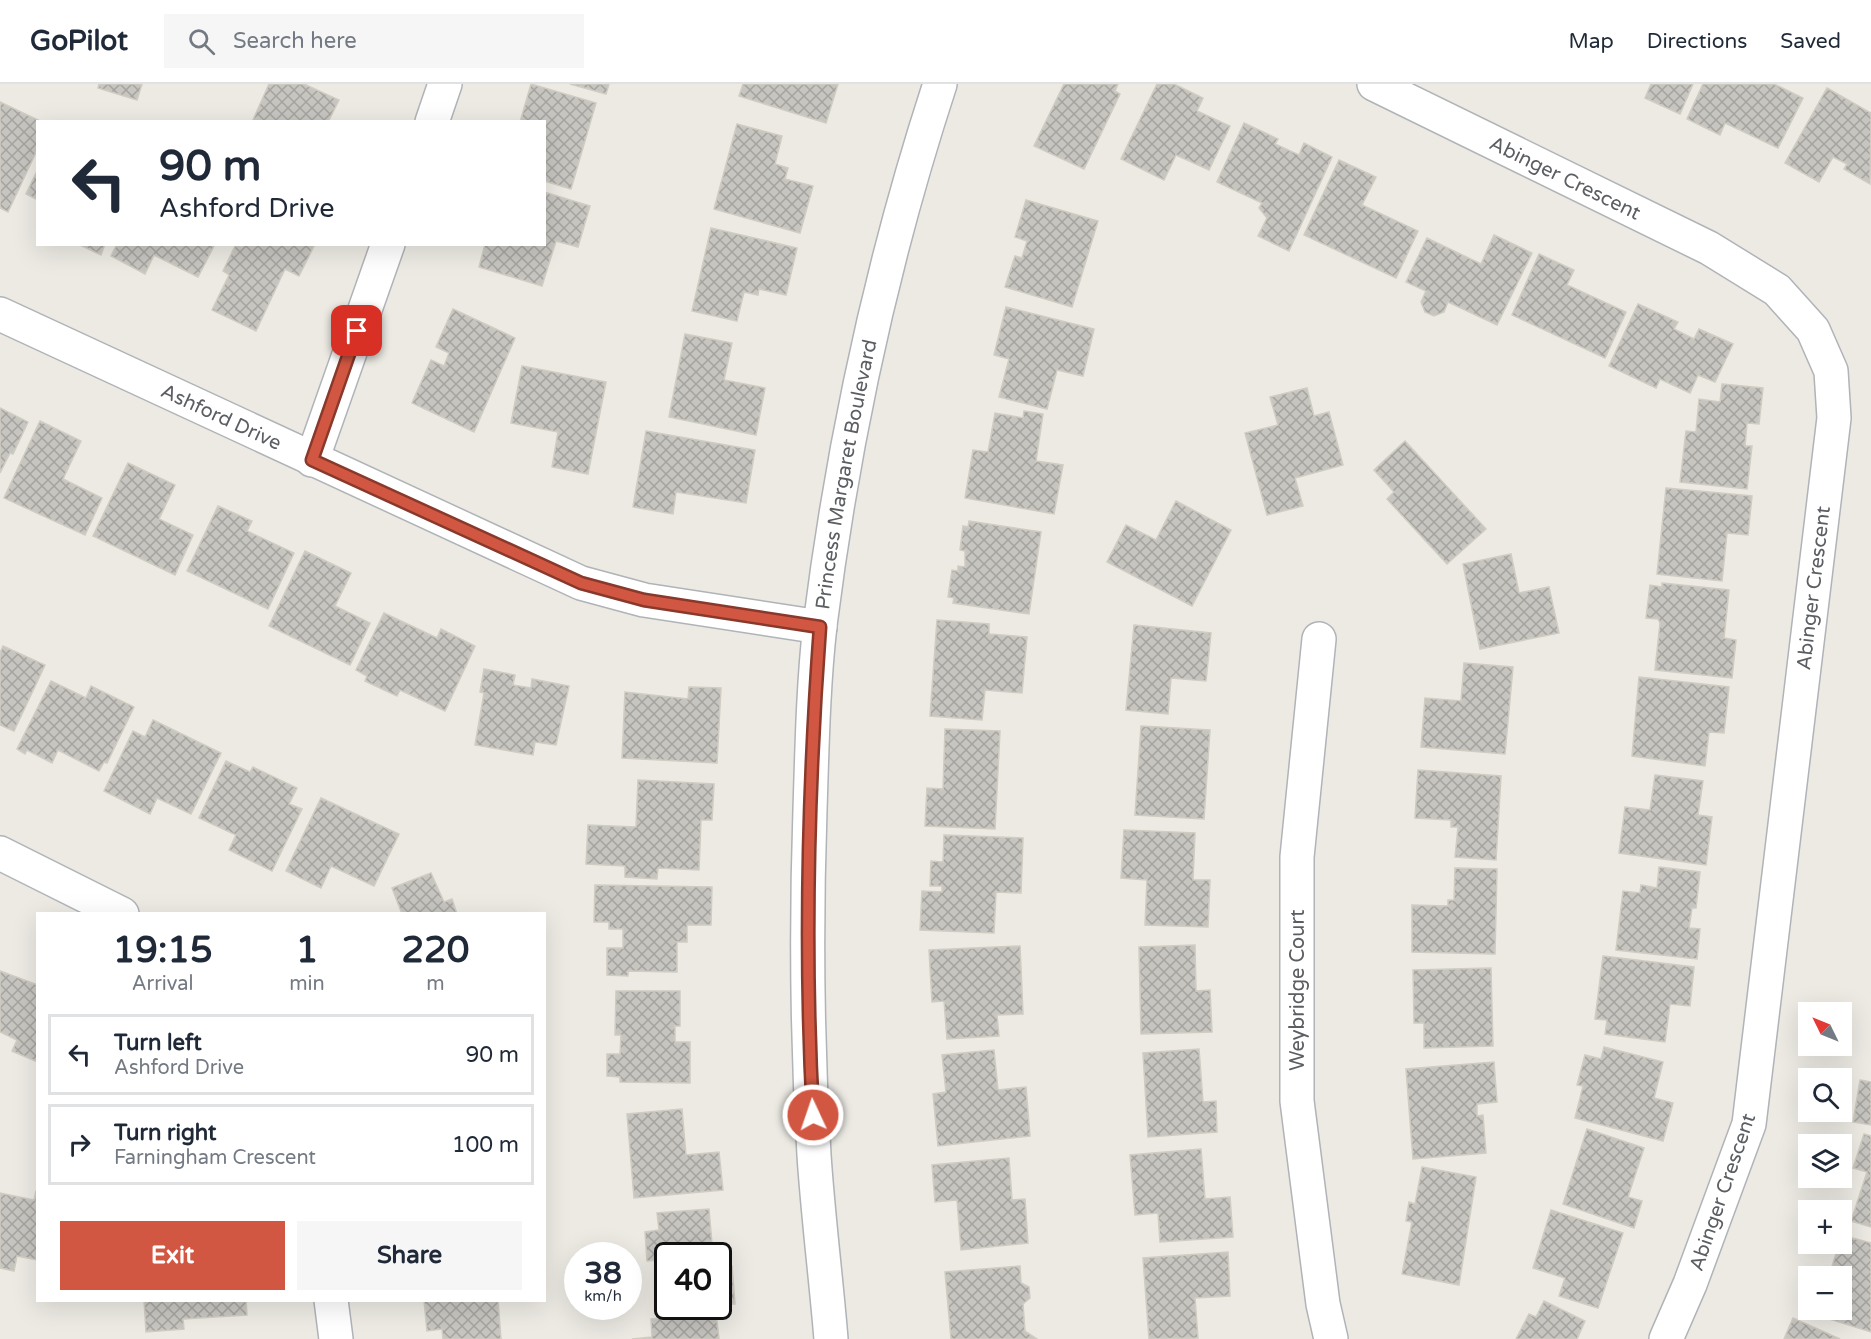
<!DOCTYPE html>
<html lang="en">
<head>
<meta charset="utf-8">
<style>
	:root { --surface:#fff; --page:#f6f6f7; --text:#1f2937; --muted:#747a83; --line:#e0e1e3; --accent:#d25742 }
	body { margin:0; font-family:"Varela Round",sans-serif; background:var(--page); color:var(--text); height:100vh; display:flex; flex-direction:column; font-size:22px; white-space:nowrap }
	* { box-sizing:border-box; margin:0 }
	p { font-size:20px; color:var(--muted) }
	.icon { flex:none; width:33px; height:33px; fill:none; stroke:currentColor; stroke-width:2; stroke-linecap:round; stroke-linejoin:round }
	.map { position:relative; flex:1; overflow:hidden }
	.panel { position:absolute; left:36px; top:828px; width:510px; height:390px; display:flex; flex-direction:column; background:var(--surface); border-radius:0px; box-shadow:0 6px 24px #0002 }
	.panel>* { flex:none }
	.banner { position:absolute; left:36px; top:36px; width:510px; height:126px; border-radius:0px; box-shadow:0 6px 24px #0002; background:#fff; color:var(--text); overflow:hidden }
	.needle { width:39px; rotate:313deg }
	.tools { position:absolute; left:1798px; top:918px; display:grid; gap:12px }
	.tools a { display:grid; place-items:center; width:54px; height:54px; border-radius:0px; background:var(--surface); box-shadow:0 6px 24px #0002; font-size:30px }
	.speed { position:absolute; left:564px; top:1158px; display:flex; gap:12px; font-size:30px; font-weight:700; text-align:center }
	.speed>* { display:grid; place-content:center; width:78px; height:78px; border-radius:50%; background:var(--surface); box-shadow:0 6px 24px #0002; line-height:1 }
	.speed small { font-size:15px; font-weight:400 }
	.speed .limit { border:3px solid #111; border-radius:9px; background:#fff; color:#111 }
	.pin { position:absolute; display:grid; place-items:center; width:51px; height:51px; color:#fff; margin:-26px; border-radius:12px; box-shadow:0 3px 9px #0006 }
	.me { position:absolute; width:66px; margin:-33px; rotate:357deg; stroke-linejoin:round; filter:drop-shadow(0 0 4px #0008) }
	.turn { display:flex; align-items:center; gap:21px; height:126px; padding:0 24px; font-size:27px }
	.turn .icon { width:78px; height:78px; stroke-width:2.5 }
	.turn b { display:block; font-size:42px; line-height:51px }
	.eta { display:flex; justify-content:space-evenly; align-items:center; height:102px; text-align:center }
	.eta b { font-size:36px; font-weight:700; line-height:42px }
	.action { display:flex; gap:12px; margin-top:auto; padding:12px 24px }
	.action a { flex:1; height:69px; border-radius:0px; background:var(--accent); color:#fff; font-size:24px; font-weight:700; line-height:69px; text-align:center }
	.action a+a { background:var(--page); color:var(--text) }
	ul { padding:0; list-style:none }
	li { display:flex; align-items:center; gap:18px; height:81px; margin:0 12px 9px; padding:0 12px; border:3px solid var(--line); border-radius:0px }
	li div { flex:1 }
	li b { display:block; font-size:22px }
	li em { font-style:normal }
	header { display:flex; align-items:center; gap:36px; box-sizing:border-box; height:84px; padding:0 30px; background:var(--surface); border-bottom:2px solid var(--line) }
	header strong { font-size:28px }
	nav { display:flex; gap:33px; margin-inline-start:auto; font-size:21px }
	.search { width:420px; height:54px; background:var(--page); display:flex; align-items:center; gap:15px; box-sizing:border-box; padding:0 21px; border-radius:0px; color:var(--muted); font-size:22px }
	.map>svg:first-child { display:block }
</style>
</head>
<body>
<header>
<strong>GoPilot</strong>
<div class="search"><svg class="icon" aria-label="search" viewBox="0 0 24 24"><circle cx="10" cy="10" r="6"/><path d="M15 15l6 6"/></svg>Search here</div>
<nav><a>Map</a><a>Directions</a><a>Saved</a></nav>
</header>
<div class="map">
<svg width="1871" height="1255" viewBox="0 0 1871 1255">
	<defs>
		<pattern id="building-cross-hatch" width="8" height="8" patternUnits="userSpaceOnUse" patternTransform="scale(1.5)"><rect width="8" height="8" fill="#c7c5c0"/><path d="M0 0l8 8M0 8l8-8" fill="none" stroke="#a5a39f"/></pattern>
	</defs>
	<rect width="100%" height="100%" fill="#eceae3"/>
	<g fill="url(#building-cross-hatch)" stroke="#d0ccc2" stroke-width="1.5">
		<path d="M99,0H142L137,16L98,4Z"/>
		<path d="M269,0H304L339,16L328,38H252Z"/>
		<path d="M531,0L596,19L571,105L544,97V38H520Z"/>
		<path d="M570,0H609L606,10Z"/>
		<path d="M743,0H838L826,39L739,12Z"/>
		<path d="M1064,0H1118L1115,7L1120,10L1084,85L1034,62Z"/>
		<path d="M1157,0H1174L1203,14L1197,27L1230,42L1209,86L1176,71L1164,96L1121,75Z"/>
		<path d="M1651,0H1693L1680,30L1645,14Z"/>
		<path d="M1703,0H1774L1803,14L1778,64L1725,39L1720,51L1687,35Z"/>
		<path d="M1827,4L1871,29L1870,100L1844,85L1847,80L1833,73L1819,98L1785,79Z"/>
		<path d="M0,18L42,38H38V64L8,128L0,124Z"/>
		<path d="M1244,39L1278,55L1275,60L1299,71L1304,59L1332,73L1289,167L1258,152L1267,134L1259,124L1262,119L1217,98Z"/>
		<path d="M737,40L782,52L775,80L788,84L785,95L813,102L800,149L714,125Z"/>
		<path d="M1339,76L1376,93L1362,121L1418,147L1396,194L1304,151Z"/>
		<path d="M38,85V116L26,110Z"/>
		<path d="M544,108L590,122L578,163L556,157L542,202L479,183L485,160H544Z"/>
		<path d="M1026,116L1098,137L1072,223L1005,203L1015,172L1022,174L1027,157L1015,153Z"/>
		<path d="M711,144L797,164L786,211L759,205L758,211L744,208L737,237L692,227Z"/>
		<path d="M1494,151L1532,169L1497,241L1448,218L1444,228L1434,232L1425,228L1421,218L1426,207L1406,198L1427,154L1481,180Z"/>
		<path d="M78,160H105L101,171Z"/>
		<path d="M117,160H215L198,193L154,171L145,190L111,172Z"/>
		<path d="M236,160L242,163L243,160H315L299,192L285,185L256,247L212,226L229,191L223,187Z"/>
		<path d="M1539,170L1574,186L1567,201L1626,228L1605,274L1512,231Z"/>
		<path d="M1638,220L1678,238L1674,245L1694,255L1699,245L1733,260L1715,298L1698,291L1690,309L1660,295L1656,304L1609,282Z"/>
		<path d="M1006,223L1094,245L1083,292L1057,286L1047,325L999,313L1009,275L994,271Z"/>
		<path d="M453,225L515,254L474,348L412,319L431,276L444,282L449,269L436,263Z"/>
		<path d="M685,250L732,259L724,296L765,304L756,351L669,333Z"/>
		<path d="M522,282L606,298L588,390L552,383L558,348L511,339Z"/>
		<path d="M1722,300L1763,304L1759,340L1747,339L1745,362H1752L1747,405L1680,398L1686,347L1696,348L1699,315L1720,318Z"/>
		<path d="M1307,304L1314,332L1329,328L1343,381L1295,394L1303,422L1267,431L1245,349L1278,341L1270,313Z"/>
		<path d="M0,324L28,338L13,370L10,369L0,389Z"/>
		<path d="M1024,327L1043,330L1036,377L1063,381L1054,430L965,414L973,366L988,368L995,329L1023,334Z"/>
		<path d="M40,337L81,357L63,395L102,414L85,451L4,414Z"/>
		<path d="M646,347L755,366L746,419L676,408L673,430L633,423Z"/>
		<path d="M1405,357L1486,445L1447,480L1387,415L1394,408L1374,386Z"/>
		<path d="M128,379L175,401L159,435L193,451L175,491L93,452Z"/>
		<path d="M1666,404L1752,412L1748,451L1727,449L1722,497L1657,490Z"/>
		<path d="M1176,417L1231,446L1192,522L1107,478L1126,441L1156,456Z"/>
		<path d="M218,422L252,437L247,447L294,469L268,525L187,487Z"/>
		<path d="M969,437L1041,448L1029,530L953,519L954,514L948,513L952,486L958,487V482L965,483V467L960,466L963,442L968,443Z"/>
		<path d="M305,467L351,489L335,522L370,539L350,581L269,542Z"/>
		<path d="M1511,470L1519,509L1549,503L1559,549L1480,565L1463,480Z"/>
		<path d="M1662,499L1729,506L1724,554L1736,556L1732,594L1655,586L1660,539L1658,535L1646,534L1650,501L1662,503Z"/>
		<path d="M384,529L437,554L441,545L475,562L445,627L400,606L397,612L365,597L367,592L356,586Z"/>
		<path d="M937,536L989,540V550L1027,553L1022,609L985,606L982,636L930,632Z"/>
		<path d="M1134,541L1211,549L1206,597L1171,594L1168,630L1126,626Z"/>
		<path d="M3,562L45,581L14,647L0,641V569Z"/>
		<path d="M1464,579L1513,583L1505,670L1421,663L1425,614L1461,617Z"/>
		<path d="M484,585L515,591L513,601L531,604L532,595L569,602L556,661L535,658L533,671L475,661L484,609L480,608Z"/>
		<path d="M1639,593L1729,603L1724,649L1709,648L1705,682L1632,672Z"/>
		<path d="M51,597L86,614L91,602L134,623L107,679L104,678L99,687L58,666L52,679L27,666L25,670L17,665Z"/>
		<path d="M689,603L721,604L717,679L622,674L625,608L688,615Z"/>
		<path d="M153,636L221,669L191,730L157,714L150,730L104,707L133,647L145,653Z"/>
		<path d="M1141,642L1210,646L1204,735L1135,731Z"/>
		<path d="M945,645L1000,647L995,745L925,742L927,704L943,705Z"/>
		<path d="M226,677L250,688L253,683L297,704L289,720L302,725L272,787L229,766L236,751L199,734Z"/>
		<path d="M1418,686L1501,692L1496,776L1455,773L1458,743H1451V736L1415,734Z"/>
		<path d="M1655,691L1703,697L1698,731L1712,733L1706,781L1619,769L1625,723L1650,726Z"/>
		<path d="M638,696L714,700L712,736H701L699,786L658,784L657,795L625,793V782L586,780L588,741L636,743Z"/>
		<path d="M321,714L399,750L374,802L331,782L321,804L286,787Z"/>
		<path d="M1124,746L1195,749L1193,796H1210L1208,843L1145,841L1147,796L1121,794Z"/>
		<path d="M944,751L1023,754L1021,809L996,808L994,849L920,846L922,807L942,808V802H930L931,777L943,778Z"/>
		<path d="M1659,783L1700,788L1696,824H1692L1689,844L1700,845L1697,875L1616,866L1623,807L1640,809L1641,801L1657,804Z"/>
		<path d="M1455,784L1497,785L1495,870L1412,868V821L1448,822V816H1454Z"/>
		<path d="M431,789L444,818L452,815L457,830H402L392,804Z"/>
		<path d="M595,801L712,803L711,841H687V858H677V888L628,887V892L607,891V864H623V845H609V838H594Z"/>
		<path d="M1195,861L1196,907L1210,906L1212,948L1141,950L1139,863Z"/>
		<path d="M1020,862L1023,930L997,931L999,952L947,955L944,917L932,918L929,866Z"/>
		<path d="M1603,872L1694,883L1690,922L1670,920L1665,958L1605,950L1607,936L1595,935Z"/>
		<path d="M1491,884L1493,962L1424,964V939H1414L1413,886Z"/>
		<path d="M0,887L38,901V978L12,967L17,956L0,948Z"/>
		<path d="M616,907H680V942H675V958H690V999L620,998V993L607,992V970H620L621,951H615Z"/>
		<path d="M1604,963L1663,978L1654,1014L1673,1019L1663,1057L1575,1034L1583,1002L1577,1001L1585,971L1601,975Z"/>
		<path d="M1199,965L1203,1018L1216,1017L1217,1048L1148,1053L1143,969Z"/>
		<path d="M994,966L998,1006L1026,1003L1030,1052L938,1062L933,1010L946,1008L942,971Z"/>
		<path d="M1494,978L1497,1018L1477,1020V1032L1483,1031L1486,1069L1413,1075L1406,985Z"/>
		<path d="M1860,996L1871,998V1041L1853,1038Z"/>
		<path d="M682,1025L686,1071L719,1068L723,1106L634,1114L627,1030Z"/>
		<path d="M1587,1045L1644,1064L1628,1113L1642,1117L1634,1144L1563,1120Z"/>
		<path d="M1864,1050L1871,1052V1143L1851,1137L1867,1088L1853,1084Z"/>
		<path d="M1201,1065L1205,1115L1230,1113L1233,1153L1160,1158L1158,1129L1135,1131L1130,1071Z"/>
		<path d="M1009,1074L1012,1116L1025,1115L1028,1159L961,1166L957,1116L935,1118L932,1081Z"/>
		<path d="M1422,1083L1476,1093L1459,1201L1402,1190L1412,1138L1406,1137L1409,1118L1415,1120Z"/>
		<path d="M36,1107L38,1176L17,1172L14,1187L0,1184V1109L34,1116Z"/>
		<path d="M709,1125L713,1172H668V1222H703L666,1226L662,1176L647,1177L645,1148L659,1146L657,1129Z"/>
		<path d="M1551,1126L1623,1149L1598,1224L1559,1212L1565,1194L1533,1184Z"/>
		<path d="M1842,1151L1871,1159V1248L1807,1228L1809,1223V1226H1842V1192H1829L1839,1160H1842Z"/>
		<path d="M1228,1168L1230,1212L1195,1214L1198,1254L1149,1255L1143,1174Z"/>
		<path d="M732,1182L735,1220L718,1221V1183Z"/>
		<path d="M1020,1182L1021,1199L1029,1203L1030,1214L1023,1220L1025,1247L1037,1255H951L945,1188Z"/>
		<path d="M144,1216H246L247,1231L183,1235L184,1245L146,1248Z"/>
		<path d="M498,1216L501,1255H443L442,1245L427,1247L424,1217Z"/>
		<path d="M1544,1217L1585,1237L1577,1255H1516L1529,1230L1536,1233Z"/>
		<path d="M716,1229L719,1255H632L652,1253L651,1235Z"/>
		<path d="M1793,1234L1840,1255H1784Z"/>
	</g>
	<g fill="none" stroke-linecap="round" stroke-linejoin="round">
		<g stroke="#b0b3b7" stroke-width="36">
			<g id="minor">
				<path id="s1" d="M1374,0L1709,164L1777,206L1813,246L1831,287L1834,334L1749,1040L1690,1200L1666,1255"/>
				<path d="M432,38L445,0"/>
				<path id="s2" d="M0,230L581,499L644,516L820,543"/>
				<path d="M312,376L388,160"/>
				<path d="M1319,555L1297,773V1017L1323,1220L1331,1255"/>
				<path d="M0,769L122,830"/>
				<path d="M331,1216L336,1255"/>
			</g>
		</g>
		<g stroke="#b0b3b7" stroke-width="36">
			<g id="tertiary">
				<path id="s3" d="M831,1255C826,1194 818,1132 814,1071C807,956 806,841 810,726C812,665 813,603 820,541C843,359 883,174 940,0"/>
			</g>
		</g>
		<use href="#minor" stroke="#fff" stroke-width="33"/>
		<use href="#tertiary" stroke="#fff" stroke-width="33"/>
	</g>
	<g fill="none" stroke-linecap="round" stroke-linejoin="round">
		<g stroke="#88392b" stroke-width="15">
			<path id="route" d="M357,247L312,376L581,499L644,516L820,543C808,705 804,868 813,1031"/>
		</g>
		<use href="#route" stroke="#d25742" stroke-width="10"/>
	</g>
	<g text-anchor="middle" stroke-width="5" stroke-linejoin="round" paint-order="stroke">
		<g font-size="20" fill="#5b5e62" stroke="#fff">
			<text dy="7" stroke="none"><textPath href="#s1" startOffset="213">Abinger Crescent</textPath></text>
			<text dy="7" stroke="none"><textPath href="#s2" startOffset="244">Ashford Drive</textPath></text>
			<text dy="7" stroke="none"><textPath href="#s3" startOffset="868">Princess Margaret Boulevard</textPath></text>
			<text transform="translate(1813 504) rotate(-83)" y="7">Abinger Crescent</text>
			<text transform="translate(1297 906) rotate(-90)" y="7">Weybridge Court</text>
			<text transform="translate(1722 1108) rotate(-71)" y="7">Abinger Crescent</text>
		</g>
	</g>
</svg>
<div class="tools">
<a><svg class="needle" viewBox="-14 -14 28 28"><path d="M0-13l5 13h-10z" fill="#e53935"/><path d="M0 13l5-13h-10z" fill="#747a83"/></svg></a>
<a><svg class="icon" aria-label="search" viewBox="0 0 24 24"><circle cx="10" cy="10" r="6"/><path d="M15 15l6 6"/></svg></a>
<a><svg class="icon" aria-label="layers" viewBox="0 0 24 24"><path d="M12 4l9 5-9 5-9-5zM3 14l9 5 9-5"/></svg></a>
<a>+</a>
<a>−</a>
</div>
<div class="speed"><div>38<small>km/h</small></div><div class="limit">40</div></div>
<div class="pin" style="left:357px;top:247px;background:#d93025"><svg class="icon" aria-label="arrive" viewBox="0 0 24 24"><path d="M6 21V4h12l-3 4 3 4H6"/></svg></div>
<svg class="me" style="left:813px;top:1031px" viewBox="-20 -20 40 40"><circle r="17" fill="#d25742" stroke="#fff" stroke-width="3"/><path d="M0-11L8 9 0 5-8 9z" fill="#fff"/></svg>
<div class="banner">
<div class="turn"><svg class="icon" aria-label="left" viewBox="0 0 24 24"><path d="M17 20v-9H6M10 6l-5 5 5 5"/></svg><div><b>90 m</b>Ashford Drive</div></div>
</div>
<section class="panel">
<div class="eta">
<div><b>19:15</b><p>Arrival</p></div>
<div><b>1</b><p>min</p></div>
<div><b>220</b><p>m</p></div>
</div>
<ul>
<li><svg class="icon" aria-label="left" viewBox="0 0 24 24"><path d="M17 20v-9H6M10 6l-5 5 5 5"/></svg><div><b>Turn left</b><p>Ashford Drive</p></div><em>90 m</em></li>
<li><svg class="icon" aria-label="right" viewBox="0 0 24 24"><path d="M7 20v-9h11M14 6l5 5-5 5"/></svg><div><b>Turn right</b><p>Farningham Crescent</p></div><em>100 m</em></li>
</ul>
<div class="action"><a>Exit</a><a>Share</a></div>
</section>
</div>
</body>
</html>
